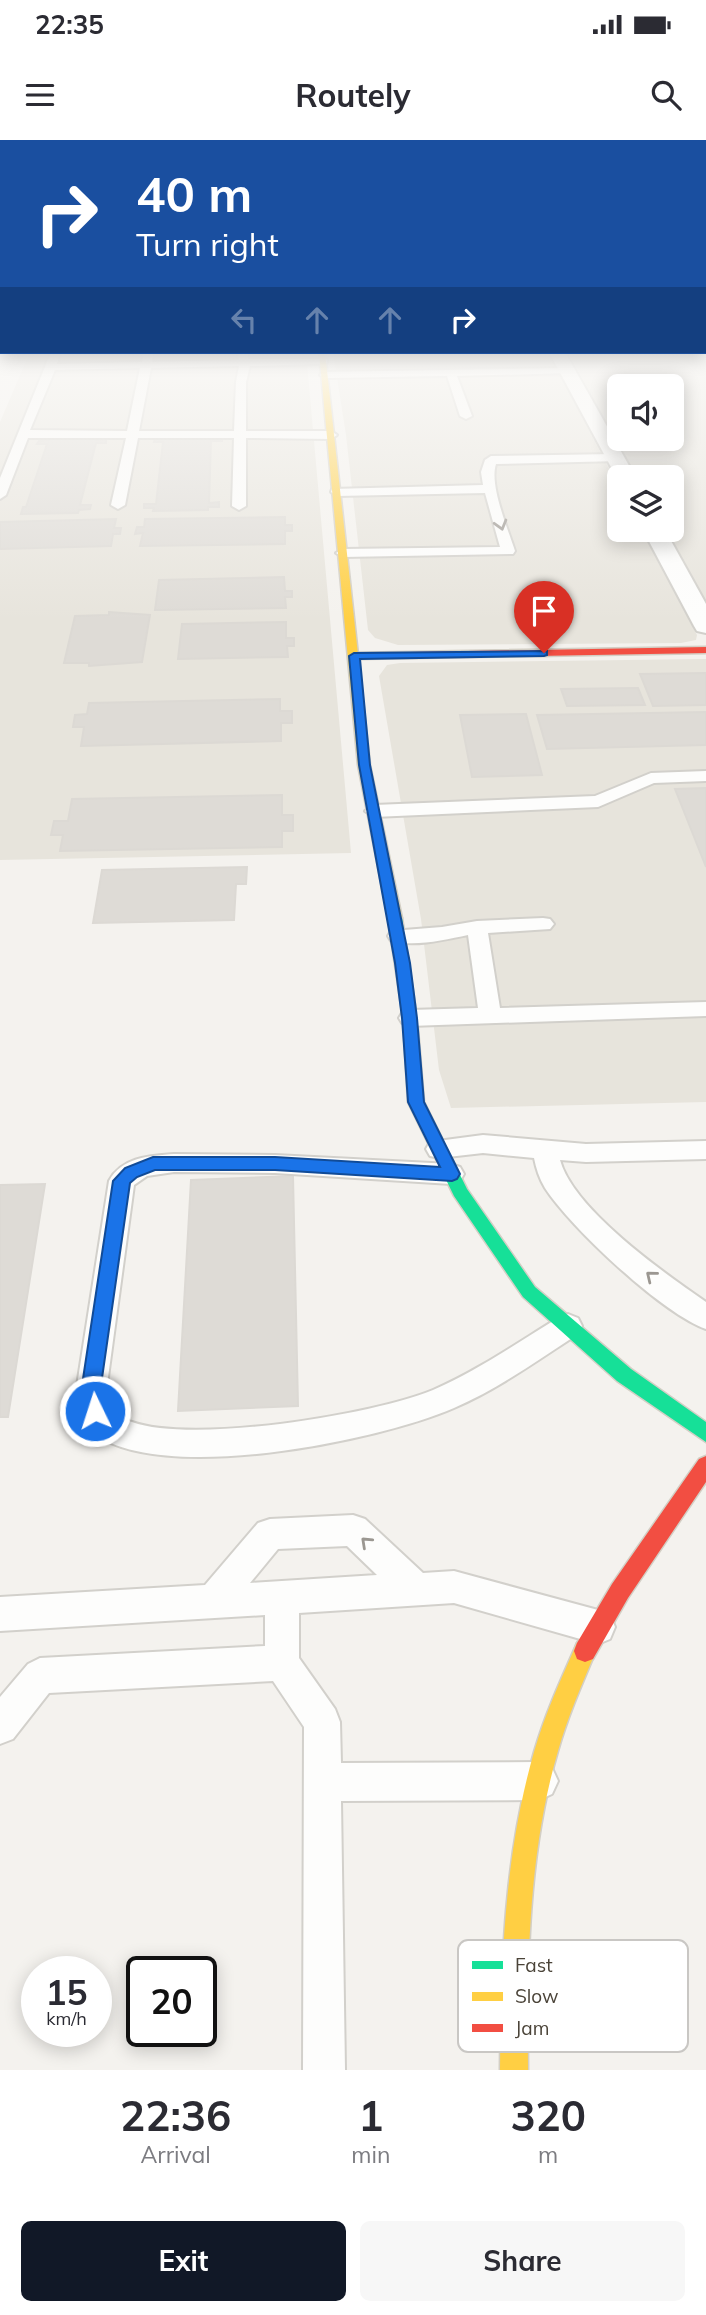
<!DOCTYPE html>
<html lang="en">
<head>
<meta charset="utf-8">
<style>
	:root { --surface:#fff; --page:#f7f7f7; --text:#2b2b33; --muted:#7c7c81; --accent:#111827 }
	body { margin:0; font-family:Mulish,sans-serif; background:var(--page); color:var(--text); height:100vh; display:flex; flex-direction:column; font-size:26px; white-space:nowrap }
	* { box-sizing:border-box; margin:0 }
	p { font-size:23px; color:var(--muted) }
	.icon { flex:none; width:38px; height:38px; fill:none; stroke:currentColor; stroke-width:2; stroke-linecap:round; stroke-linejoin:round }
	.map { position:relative; height:1930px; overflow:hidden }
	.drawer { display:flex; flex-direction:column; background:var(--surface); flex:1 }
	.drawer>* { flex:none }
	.guide { position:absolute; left:0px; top:0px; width:707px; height:214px; box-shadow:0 4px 18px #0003; background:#1a4fa0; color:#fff; overflow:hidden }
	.buttons { position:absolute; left:607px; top:234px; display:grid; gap:14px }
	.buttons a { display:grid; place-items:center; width:77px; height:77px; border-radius:10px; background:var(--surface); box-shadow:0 4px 18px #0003; font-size:35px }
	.speed { position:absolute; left:21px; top:1816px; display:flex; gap:14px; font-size:35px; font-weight:700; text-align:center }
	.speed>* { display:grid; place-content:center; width:91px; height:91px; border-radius:50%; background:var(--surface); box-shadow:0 4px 18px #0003; line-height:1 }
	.speed small { font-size:18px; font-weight:400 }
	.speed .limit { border:4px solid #111; border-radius:10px; background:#fff; color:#111 }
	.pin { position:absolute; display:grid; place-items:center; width:60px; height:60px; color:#fff; margin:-72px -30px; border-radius:50% 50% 50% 0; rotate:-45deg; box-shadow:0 0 7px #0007 }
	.pin .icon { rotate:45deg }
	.me { position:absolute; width:77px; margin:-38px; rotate:356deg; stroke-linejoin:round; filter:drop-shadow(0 0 5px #0008) }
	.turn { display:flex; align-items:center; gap:24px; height:147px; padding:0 21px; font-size:32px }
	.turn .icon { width:91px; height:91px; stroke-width:2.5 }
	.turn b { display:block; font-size:49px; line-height:60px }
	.lanes { display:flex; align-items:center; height:66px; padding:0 21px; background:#0003; justify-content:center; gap:35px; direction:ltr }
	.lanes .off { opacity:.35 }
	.eta { display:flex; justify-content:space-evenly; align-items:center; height:119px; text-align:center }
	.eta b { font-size:42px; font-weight:700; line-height:49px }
	.button { display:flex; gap:14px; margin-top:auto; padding:14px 21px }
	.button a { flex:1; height:80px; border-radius:10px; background:var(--accent); color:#fff; font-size:28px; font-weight:700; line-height:80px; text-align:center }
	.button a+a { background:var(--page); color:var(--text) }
	.status { display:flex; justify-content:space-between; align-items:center; height:49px; padding:0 35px; background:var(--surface); direction:ltr }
	.status svg { height:19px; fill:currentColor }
	header { display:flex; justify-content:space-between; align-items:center; height:91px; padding:0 21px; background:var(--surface); font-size:32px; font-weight:700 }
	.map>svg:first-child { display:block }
</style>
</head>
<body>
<div class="status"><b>22:35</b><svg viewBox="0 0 49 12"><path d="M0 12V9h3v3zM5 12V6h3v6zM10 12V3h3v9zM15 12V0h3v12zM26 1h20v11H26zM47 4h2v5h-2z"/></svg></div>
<header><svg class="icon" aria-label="menu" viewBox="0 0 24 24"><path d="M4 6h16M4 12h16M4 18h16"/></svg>Routely<svg class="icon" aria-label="search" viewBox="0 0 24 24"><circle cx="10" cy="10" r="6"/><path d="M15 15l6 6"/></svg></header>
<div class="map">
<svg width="706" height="1930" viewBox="0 0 706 1930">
	<rect width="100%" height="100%" fill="#f4f2ee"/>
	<g fill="#e7e4dc" fill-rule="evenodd">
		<path d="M706,210V465L665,390H672V338H637L568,212ZM620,247H672V299H620Z"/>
		<path d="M30,212H306L351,713L0,720V282Z"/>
		<path d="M333,212H548L619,348L620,390H642L697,495L696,500L681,503L398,505L375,498L368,490L346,295Z"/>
		<path d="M706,519V962L451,968L439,930L421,779L379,536L387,525L400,523Z"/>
	</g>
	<g fill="#dedbd6" stroke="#dcd9d4" stroke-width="2">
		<path d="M165,296L222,297V301H211L209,363L219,362V367H208V370L153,371L154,368H144V364H156L163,302H154L155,298H165Z"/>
		<path d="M97,297L96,300L106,299V303H96L80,365H91L90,369L79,370L78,373L21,374L23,367H26L47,304H37L39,301L49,300L50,298Z"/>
		<path d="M285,377V385H292V391H285V404L140,406L143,393L135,394L137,387H144L145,379Z"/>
		<path d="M116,379L114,388H121L120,394H113L111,406L0,409V382Z"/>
		<path d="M284,437L285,451H292V457H285L286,468L155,470L159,440Z"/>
		<path d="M109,472L150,475L142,522L89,526V523H64L75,476L109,475Z"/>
		<path d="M286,482V498H294V506H287L288,517L178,519L182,484Z"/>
		<path d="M706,533V565L653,566L640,534Z"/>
		<path d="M638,548L645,565L567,566L561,549Z"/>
		<path d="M280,559V571H292V583H281V601L81,606L84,587H73L75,575L87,574L89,563Z"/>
		<path d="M706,572V605L547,609L537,575Z"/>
		<path d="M526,574L542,635L472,637L460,575Z"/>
		<path d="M706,648V727L675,649Z"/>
		<path d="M282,655V675H293V691H282V707L60,711L63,695H51L54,681H68L72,659Z"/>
		<path d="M247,727L246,744H236L234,780L93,783L102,730Z"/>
		<path d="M293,1036L298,1266L178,1271L191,1040Z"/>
		<path d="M45,1044L8,1277H0V1045Z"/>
	</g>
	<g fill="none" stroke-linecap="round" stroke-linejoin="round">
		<g stroke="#d2d0cb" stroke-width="4">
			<g id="lane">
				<path d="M51,212L60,214L57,224L142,222L144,212H154L152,222L239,220L237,212H247L249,219H327V223L323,224L250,226L246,242V291H331L337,295L331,299L246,298V366L239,370L232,366L234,298H138L125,365L118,369L111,365L126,298H28L6,355L0,359V338ZM239,226L236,242L234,291H139L151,228ZM140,228L127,291L30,290L55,230Z"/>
				<path d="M567,228L572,231L571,233L457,236L472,276L466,279L460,276L447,236L325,238L320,235L325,232Z"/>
				<path d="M615,314L621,318L619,321L496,324C489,345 508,389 515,411L513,414L343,417L336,413L343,409L500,407L485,353L337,356L331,352L332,349L483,345L481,332L485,320L491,316Z"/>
				<path d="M706,631V641L654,643L598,667L374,677L365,671L374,665L595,656L651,633Z"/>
				<path d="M543,778L550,779L554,784L550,789L488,793L500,868L706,862V876L410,886L402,883L399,878L402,873L410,870L478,868L468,795C444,800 415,807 391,801L388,796L391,791L442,787L477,781Z"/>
				<path d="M483,995L586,1004L706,1001V1019L586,1022L560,1020C573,1069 664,1133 706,1162V1189C663,1174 570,1087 545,1048C539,1038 536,1028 534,1018L483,1013L439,1018L430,1016L426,1009L430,1002Z"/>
				<path d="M174,1014L275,1015L451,1024L460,1027L464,1034L460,1041L451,1044L275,1033L174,1032L147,1036L134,1045L106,1252L113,1273C119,1276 125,1280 132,1282C193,1304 372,1275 433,1250C477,1231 517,1203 558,1178L568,1174L578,1178L582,1186L578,1194C538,1220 498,1249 454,1268C381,1300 157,1347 91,1291C81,1283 78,1264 76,1252L109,1041C122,1017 149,1016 174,1014Z"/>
				<path d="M353,1375L365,1379L423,1433L454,1431L598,1470L610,1475L615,1487L610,1499L598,1504L454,1463L299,1473V1518L335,1569L340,1582L341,1623L539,1622L552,1628L558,1641L552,1654L539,1660L341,1661L345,1930H303L304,1587L273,1541L49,1553L13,1599L0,1604V1557L28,1524L40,1518L265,1506V1475L0,1491V1457L205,1445L258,1383L270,1379ZM347,1406L377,1435L250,1443L278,1409Z"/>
			</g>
		</g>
		<g stroke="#d2d0cb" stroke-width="4">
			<g id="street">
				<path d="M549,212H565L636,338H620L619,342Z"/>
				<path d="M643,390H665L706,464V493L697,491L694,486Z"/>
			</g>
		</g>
		<g stroke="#d3cfc5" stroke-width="3">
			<path id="fast" d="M395,774L402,778L417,878L424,962L467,1049L535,1147L631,1229L706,1282V1302L617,1241L523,1157L454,1056L408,962L403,878L388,778Z"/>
		</g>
		<g stroke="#d3cfc5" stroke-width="3">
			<g id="slow">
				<path d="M319,212H325L370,625L402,778L395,782L388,778L358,625Z"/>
				<path d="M585,1500L593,1503L596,1511C582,1544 568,1576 558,1611C528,1714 527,1823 528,1930H500C501,1823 504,1716 534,1612C545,1574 561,1539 577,1503Z"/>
			</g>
		</g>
		<g stroke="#d3cfc5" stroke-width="3">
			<g id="jam">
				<path d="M706,507V513L354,519L349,516L354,513Z"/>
				<path d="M706,1316V1342L628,1458L593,1519L585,1522L577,1519L574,1511L577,1503L612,1444L699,1319Z"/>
			</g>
		</g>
		<use href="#lane" fill="#fdfdfc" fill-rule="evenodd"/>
		<use href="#street" fill="#fdfdfc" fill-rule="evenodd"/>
		<use href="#fast" fill="#16e098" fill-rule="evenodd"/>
		<use href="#slow" fill="#ffcf43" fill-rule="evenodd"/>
		<use href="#jam" fill="#f24e42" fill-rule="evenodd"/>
	</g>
	<defs><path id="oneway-chevron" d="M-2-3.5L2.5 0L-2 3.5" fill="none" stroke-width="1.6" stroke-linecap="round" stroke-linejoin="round" transform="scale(1.75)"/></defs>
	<g stroke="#9b9791">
		<use href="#oneway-chevron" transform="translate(501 385) rotate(74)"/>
		<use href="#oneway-chevron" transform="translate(651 1136) rotate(-141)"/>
		<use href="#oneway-chevron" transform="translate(366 1402) rotate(-137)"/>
	</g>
	<linearGradient id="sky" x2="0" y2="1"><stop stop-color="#98c4ec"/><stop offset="0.44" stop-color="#faf9f7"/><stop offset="1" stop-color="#faf9f7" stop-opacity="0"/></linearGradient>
	<rect width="706" height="481" fill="url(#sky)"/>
	<path fill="#1a73e8" stroke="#114b97" stroke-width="2" d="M547,511V515L544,516L360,519L370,625L410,823L417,878L424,962L460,1034L457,1039L452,1041L275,1030H155L137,1037L130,1043L100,1252L105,1271L102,1277L95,1280L88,1277L81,1252L113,1041L125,1028L153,1017H275L440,1027L408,962L402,878L395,823L359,625L349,516L354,513Z"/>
	<rect x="458" y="1800" width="230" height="112" rx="10" fill="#fff" stroke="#c9c7c4" stroke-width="2"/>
	<rect x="472" y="1821" width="31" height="8" fill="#16e098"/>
	<rect x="472" y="1852" width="31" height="9" fill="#ffcf43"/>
	<rect x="472" y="1884" width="31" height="8" fill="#f24e42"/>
	<g font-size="19" fill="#4b4439">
		<text x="515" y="1832">Fast</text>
		<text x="515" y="1863">Slow</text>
		<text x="515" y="1895">Jam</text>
	</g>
</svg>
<div class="buttons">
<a><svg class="icon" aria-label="sound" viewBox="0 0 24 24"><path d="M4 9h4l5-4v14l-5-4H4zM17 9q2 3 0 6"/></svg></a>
<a><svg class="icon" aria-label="layers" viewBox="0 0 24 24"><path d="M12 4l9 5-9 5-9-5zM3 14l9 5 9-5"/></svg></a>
</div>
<div class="speed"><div>15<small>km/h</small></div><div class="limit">20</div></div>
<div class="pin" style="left:544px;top:513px;background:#d93025"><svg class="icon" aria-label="arrive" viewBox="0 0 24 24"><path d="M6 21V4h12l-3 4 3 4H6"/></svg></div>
<svg class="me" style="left:95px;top:1271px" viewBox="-20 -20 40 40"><circle r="17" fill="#1a73e8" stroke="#fff" stroke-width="3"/><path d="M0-11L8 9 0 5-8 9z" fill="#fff"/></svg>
<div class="guide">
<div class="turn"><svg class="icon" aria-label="right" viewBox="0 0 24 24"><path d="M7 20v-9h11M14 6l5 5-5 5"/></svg><div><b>40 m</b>Turn right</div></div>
<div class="lanes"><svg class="icon off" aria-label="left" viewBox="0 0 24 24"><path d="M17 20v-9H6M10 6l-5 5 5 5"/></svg><svg class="icon off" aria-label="ahead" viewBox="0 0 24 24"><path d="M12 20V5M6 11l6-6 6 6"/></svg><svg class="icon off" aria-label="ahead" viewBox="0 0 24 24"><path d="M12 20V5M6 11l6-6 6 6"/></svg><svg class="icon" aria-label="right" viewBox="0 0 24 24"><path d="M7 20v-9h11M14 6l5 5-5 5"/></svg></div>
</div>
</div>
<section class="drawer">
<div class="eta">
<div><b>22:36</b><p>Arrival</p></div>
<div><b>1</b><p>min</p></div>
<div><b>320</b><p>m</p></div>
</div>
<div class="button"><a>Exit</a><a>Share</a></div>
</section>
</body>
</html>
